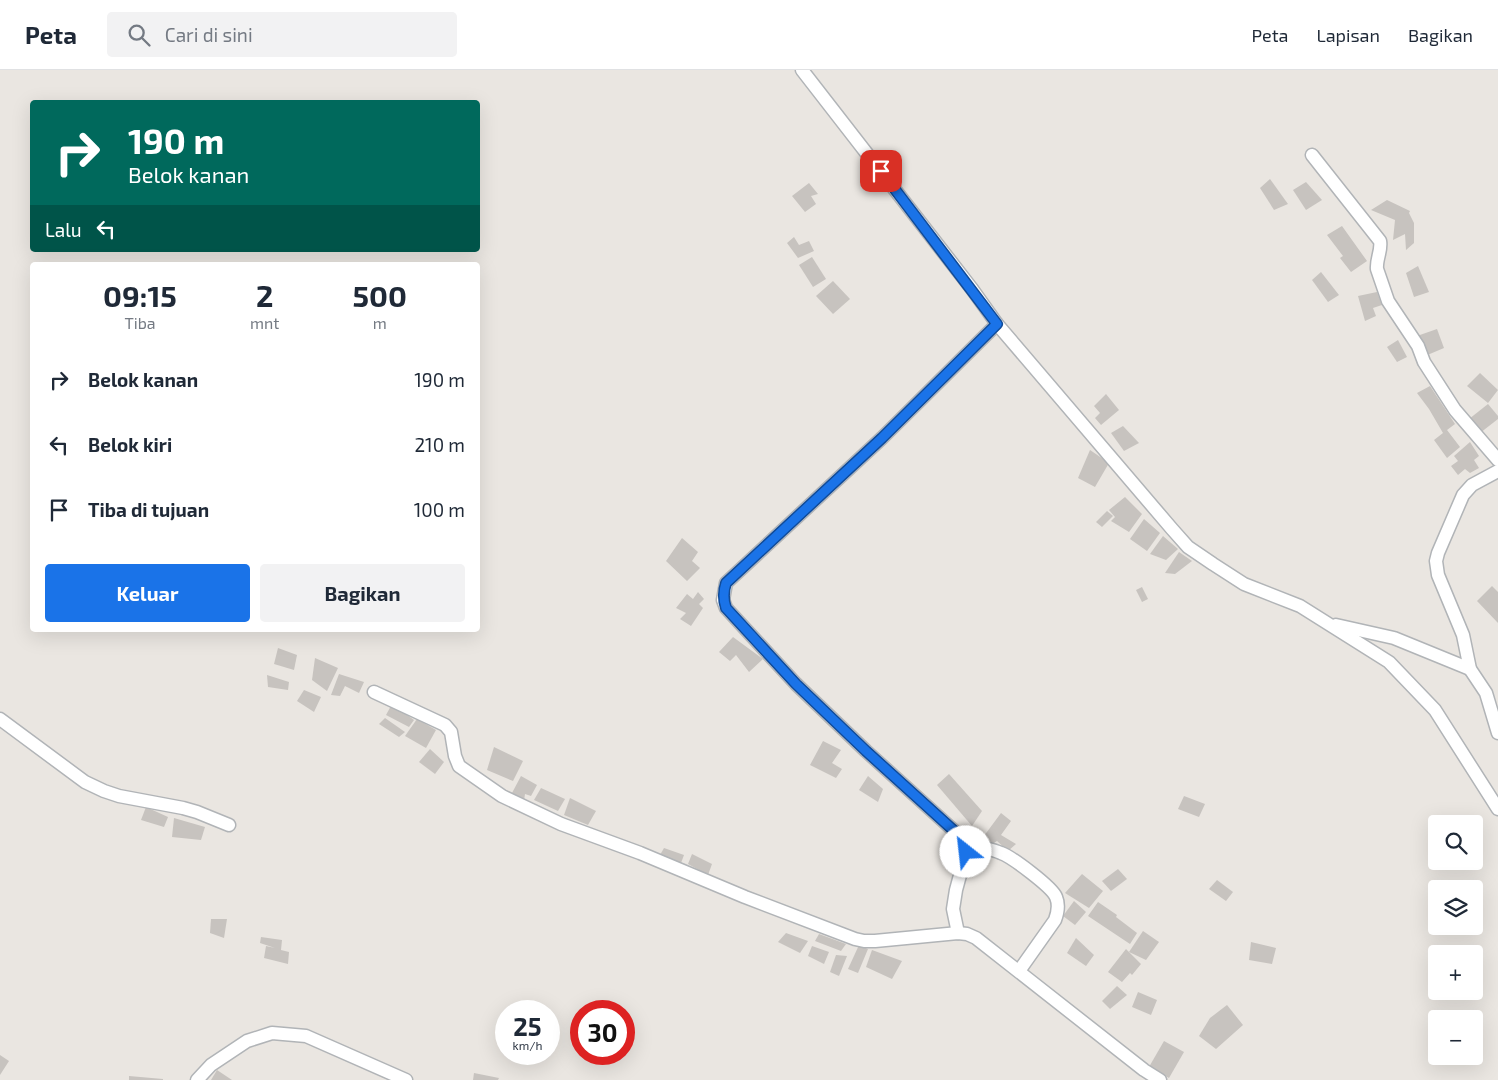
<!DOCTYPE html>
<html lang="id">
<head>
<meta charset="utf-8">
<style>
	:root { --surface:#fff; --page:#f2f2f3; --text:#1f2937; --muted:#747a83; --line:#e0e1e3; --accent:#1a73e8 }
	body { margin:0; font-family:"Exo 2",sans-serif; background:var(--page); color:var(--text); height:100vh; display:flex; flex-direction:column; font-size:19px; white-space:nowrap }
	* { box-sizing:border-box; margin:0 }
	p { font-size:16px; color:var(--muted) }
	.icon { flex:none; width:28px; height:28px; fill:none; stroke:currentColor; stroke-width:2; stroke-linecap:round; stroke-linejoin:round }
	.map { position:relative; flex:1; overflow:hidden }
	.drawer { position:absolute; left:30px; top:192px; width:450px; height:370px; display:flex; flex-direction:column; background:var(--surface); border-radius:5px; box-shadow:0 5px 20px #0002 }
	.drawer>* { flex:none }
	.hud { position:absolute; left:30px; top:30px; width:450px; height:152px; border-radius:5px; box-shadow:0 5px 20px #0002; background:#00695c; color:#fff; overflow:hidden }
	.controls { position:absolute; left:1428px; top:745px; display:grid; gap:10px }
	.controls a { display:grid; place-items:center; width:55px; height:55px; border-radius:5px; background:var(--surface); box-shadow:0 5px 20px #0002; font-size:25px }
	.speed { position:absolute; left:495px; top:930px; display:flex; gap:10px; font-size:25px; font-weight:700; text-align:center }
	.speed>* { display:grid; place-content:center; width:65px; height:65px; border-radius:50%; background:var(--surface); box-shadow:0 5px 20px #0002; line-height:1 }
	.speed small { font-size:12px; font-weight:400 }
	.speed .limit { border:8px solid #d22; background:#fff; color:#111 }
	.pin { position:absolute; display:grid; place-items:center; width:42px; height:42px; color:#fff; margin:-21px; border-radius:10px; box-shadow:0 2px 8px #0006 }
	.me { position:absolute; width:55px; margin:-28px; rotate:331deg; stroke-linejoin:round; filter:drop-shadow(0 0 4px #0008) }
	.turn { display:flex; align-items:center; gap:18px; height:105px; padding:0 15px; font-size:22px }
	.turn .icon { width:65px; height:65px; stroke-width:2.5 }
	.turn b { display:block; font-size:35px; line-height:42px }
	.then { display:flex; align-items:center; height:48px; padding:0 15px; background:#0003; gap:10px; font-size:19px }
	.eta { display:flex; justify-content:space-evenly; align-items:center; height:85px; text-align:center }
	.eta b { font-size:30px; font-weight:700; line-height:35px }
	.cta { display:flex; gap:10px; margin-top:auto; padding:10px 15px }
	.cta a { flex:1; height:58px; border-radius:5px; background:var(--accent); color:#fff; font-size:20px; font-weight:700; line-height:58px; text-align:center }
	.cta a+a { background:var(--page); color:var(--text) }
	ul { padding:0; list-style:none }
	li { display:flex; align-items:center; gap:15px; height:65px; padding:0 15px }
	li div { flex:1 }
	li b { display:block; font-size:19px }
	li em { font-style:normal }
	header { display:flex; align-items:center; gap:30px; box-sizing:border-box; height:70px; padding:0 25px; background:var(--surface); border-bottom:1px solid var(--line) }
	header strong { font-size:24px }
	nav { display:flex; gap:28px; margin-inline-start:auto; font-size:18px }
	.search { width:350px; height:45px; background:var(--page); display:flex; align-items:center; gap:12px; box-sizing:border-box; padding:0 18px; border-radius:5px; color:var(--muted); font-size:19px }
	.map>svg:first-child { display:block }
</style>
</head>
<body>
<header>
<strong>Peta</strong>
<div class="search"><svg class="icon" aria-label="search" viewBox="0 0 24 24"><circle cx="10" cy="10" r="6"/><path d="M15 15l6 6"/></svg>Cari di sini</div>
<nav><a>Peta</a><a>Lapisan</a><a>Bagikan</a></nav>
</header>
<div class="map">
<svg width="1498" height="1010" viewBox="0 0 1498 1010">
	<rect width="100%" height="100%" fill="#eae6e1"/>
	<g fill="#c7c3bf">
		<path d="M1270,109L1288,134L1274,140L1260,118Z"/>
		<path d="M1306,112L1322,130L1306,140L1293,120Z"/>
		<path d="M809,113L818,124L811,126L816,134L805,142L792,126Z"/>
		<path d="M1387,130L1410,141L1409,143L1414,153V173L1406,180L1405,164L1393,170L1395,150L1371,140Z"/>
		<path d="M1342,156L1367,191L1351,202L1340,188L1343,186L1327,165Z"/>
		<path d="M794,167L799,175L809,171L814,181L798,188L787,173Z"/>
		<path d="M812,187L826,209L813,217L799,195Z"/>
		<path d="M1418,196L1429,222L1414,227L1406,203Z"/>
		<path d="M1321,202L1339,225L1328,232L1312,210Z"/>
		<path d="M833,211L850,229L833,244L816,226Z"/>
		<path d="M1377,222L1382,235L1373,238L1376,246L1365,251L1358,226Z"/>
		<path d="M1437,259L1444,278L1425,286L1417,266Z"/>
		<path d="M1398,270L1407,287L1397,292L1387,277Z"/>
		<path d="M1480,303L1498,320L1488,333L1467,316Z"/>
		<path d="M1430,316L1455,354L1447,360L1460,377L1447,388L1434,370L1443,363L1429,339L1417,323Z"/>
		<path d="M1106,324L1119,340L1101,355L1095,348L1100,343L1094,336Z"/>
		<path d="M1488,334L1498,346V349L1480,363L1469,349Z"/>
		<path d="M1123,356L1139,373L1124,381L1111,363Z"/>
		<path d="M1470,372L1479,386L1474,390L1479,398L1470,403L1465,399L1458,405L1451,396L1458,391L1454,386Z"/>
		<path d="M1090,380L1109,393L1095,417L1078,408Z"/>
		<path d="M1125,427L1142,444L1129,462L1111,451L1115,447L1109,440Z"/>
		<path d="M1107,441L1113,446L1102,457L1096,452Z"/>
		<path d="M1144,449L1160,463L1147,481L1130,469Z"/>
		<path d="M1163,466L1178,479L1166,490L1150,484Z"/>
		<path d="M682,468L698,482L692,491L700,498L687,511L666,491Z"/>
		<path d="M1179,482L1192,491L1175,504L1165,503Z"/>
		<path d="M1492,516L1498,522V553L1477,531Z"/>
		<path d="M1142,517L1148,529L1142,532L1136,520Z"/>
		<path d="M698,522L704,529L699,534L703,538L691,556L680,549L686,543L676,538L687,524L693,529Z"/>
		<path d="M733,567L763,589L749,602L736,585L730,591L719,582Z"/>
		<path d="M278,578L297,585L294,600L274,594Z"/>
		<path d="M315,588L338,598L327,621L312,610Z"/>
		<path d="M339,604L364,612L359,623L345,616L340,626L331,625Z"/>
		<path d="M267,605L289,612L288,620L268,617Z"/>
		<path d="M304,620L321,627L314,642L297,631Z"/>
		<path d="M392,634L414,650L409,657L386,645Z"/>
		<path d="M385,648L405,662L399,667L379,654Z"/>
		<path d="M417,649L436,660L426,678L405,666Z"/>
		<path d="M823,671L841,680L832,693L842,699L836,708L810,695Z"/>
		<path d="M494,677L523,691L513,711L487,700Z"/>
		<path d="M430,679L444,692L435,704L419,692Z"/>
		<path d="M949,704L982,741L972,756L937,715Z"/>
		<path d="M521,706L537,715L531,726L525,724L524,731L512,723Z"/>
		<path d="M868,706L883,719L878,732L859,720Z"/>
		<path d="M541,718L565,729L558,741L534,730Z"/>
		<path d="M1184,726L1205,734L1199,747L1178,739Z"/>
		<path d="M570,728L596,741L588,755L564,745Z"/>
		<path d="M146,737L168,747L164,757L141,750Z"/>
		<path d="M1001,743L1011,751L1001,765L1016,774L1008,781L997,771L989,776L981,770Z"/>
		<path d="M174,748L205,757L201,770L172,767Z"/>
		<path d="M664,778L684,785L681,793L660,785Z"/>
		<path d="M692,784L712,794L708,805L688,794Z"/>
		<path d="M1118,799L1127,809L1111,821L1102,811Z"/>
		<path d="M1082,804L1103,821L1089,838L1065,823Z"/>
		<path d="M1217,810L1233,822L1226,831L1209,819Z"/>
		<path d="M1074,831L1086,842L1075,855L1063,846Z"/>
		<path d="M1098,832L1117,845L1116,847L1137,863L1130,874L1088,846Z"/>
		<path d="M211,849H227L224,868L210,863Z"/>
		<path d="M1143,861L1159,872L1146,890L1129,882Z"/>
		<path d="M786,863L808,871L800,883L778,872Z"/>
		<path d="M819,864L846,874L841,881L815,871Z"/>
		<path d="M261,867L282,870L281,880L289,882L288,894L264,888L266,876L275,878L260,873Z"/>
		<path d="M1076,868L1094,885L1086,896L1067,883Z"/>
		<path d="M1251,872L1276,878L1272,894L1249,890Z"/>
		<path d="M859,875L868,879L858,903L848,899Z"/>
		<path d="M812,876L829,882L824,894L808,886Z"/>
		<path d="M1126,879L1141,894L1132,905L1130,903L1122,912L1108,902Z"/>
		<path d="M872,880L902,891L892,909L866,897Z"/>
		<path d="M836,885L847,886L839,906L830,902Z"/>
		<path d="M1117,916L1127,925L1110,939L1102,931Z"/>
		<path d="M1138,922L1157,930L1151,945L1132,937Z"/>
		<path d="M1227,935L1243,955L1216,979L1199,966L1210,948Z"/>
		<path d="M1164,971L1184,982L1169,1008L1149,997Z"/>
		<path d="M0,985L9,991L0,1005Z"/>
		<path d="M217,1000L232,1010H211Z"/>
		<path d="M474,1003L499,1008L498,1010H473Z"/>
		<path d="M129,1006L163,1009V1010H129Z"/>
	</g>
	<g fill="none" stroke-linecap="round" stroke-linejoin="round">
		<g stroke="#b1b4b7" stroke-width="15">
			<g id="street">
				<path d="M802,0L972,219L997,254L1172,459L1188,477L1213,494L1244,514L1300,536L1389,592L1435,640L1498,739"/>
				<path d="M1312,85L1380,171C1382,180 1376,189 1377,199L1388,231L1418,276L1424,292L1455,340L1498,390"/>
				<path d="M997,254L882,368L726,513L723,530L726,538L796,614L866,681L962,768C974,778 987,777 1001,783C1012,787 1052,817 1056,827C1059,834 1058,842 1055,850L1019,901"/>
				<path d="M1498,401L1472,415L1463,425L1438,483L1436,491L1438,505L1463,565L1470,599L1486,623L1498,663"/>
				<path d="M1336,555L1394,568L1470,599"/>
				<path d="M374,622L445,655L451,662L455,686L459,696L502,726L561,754L640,783L745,827L855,869L864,871H875L958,863L967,864L976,868L1144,1000L1160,1010"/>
				<path d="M0,649L85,712L104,721L119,726L183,738L197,742L229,755"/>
				<path d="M958,863L953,839L956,820L966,783L962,768"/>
				<path d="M197,1010L211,995L247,971L272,963L306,966L406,1010"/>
			</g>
		</g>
		<use href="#street" stroke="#fff" stroke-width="12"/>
	</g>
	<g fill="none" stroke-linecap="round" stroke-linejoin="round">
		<g stroke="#114b97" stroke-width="12">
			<path id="route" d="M881,101L997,254L882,368L726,513C723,522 723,529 726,538L796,614L866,681L962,768L966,782"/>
		</g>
		<use href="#route" stroke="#1a73e8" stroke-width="9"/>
	</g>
</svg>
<div class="controls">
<a><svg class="icon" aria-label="search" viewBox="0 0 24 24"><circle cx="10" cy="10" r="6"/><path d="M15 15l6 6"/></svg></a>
<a><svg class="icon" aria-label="layers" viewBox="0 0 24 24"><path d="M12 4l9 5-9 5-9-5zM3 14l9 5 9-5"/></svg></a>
<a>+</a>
<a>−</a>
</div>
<div class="speed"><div>25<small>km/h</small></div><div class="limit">30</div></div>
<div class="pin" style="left:881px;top:101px;background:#d93025"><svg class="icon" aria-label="arrive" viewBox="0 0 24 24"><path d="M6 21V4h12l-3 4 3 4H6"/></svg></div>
<svg class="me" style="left:966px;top:782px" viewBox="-20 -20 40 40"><circle r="19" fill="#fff"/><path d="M0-13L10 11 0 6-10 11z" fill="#1a73e8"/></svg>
<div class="hud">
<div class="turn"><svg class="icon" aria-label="right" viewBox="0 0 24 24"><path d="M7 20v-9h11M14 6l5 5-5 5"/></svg><div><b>190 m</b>Belok kanan</div></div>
<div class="then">Lalu<svg class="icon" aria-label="left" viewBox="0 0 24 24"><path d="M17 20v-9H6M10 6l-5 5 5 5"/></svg></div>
</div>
<section class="drawer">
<div class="eta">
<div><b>09:15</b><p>Tiba</p></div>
<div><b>2</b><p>mnt</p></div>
<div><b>500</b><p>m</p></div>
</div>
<ul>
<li><svg class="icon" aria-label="right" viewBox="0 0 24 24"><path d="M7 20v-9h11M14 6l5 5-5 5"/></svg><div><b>Belok kanan</b></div><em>190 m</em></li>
<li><svg class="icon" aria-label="left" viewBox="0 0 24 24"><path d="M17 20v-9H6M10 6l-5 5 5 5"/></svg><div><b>Belok kiri</b></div><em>210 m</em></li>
<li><svg class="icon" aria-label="arrive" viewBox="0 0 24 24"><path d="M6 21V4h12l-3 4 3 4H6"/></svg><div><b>Tiba di tujuan</b></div><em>100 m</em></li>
</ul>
<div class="cta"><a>Keluar</a><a>Bagikan</a></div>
</section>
</div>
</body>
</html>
